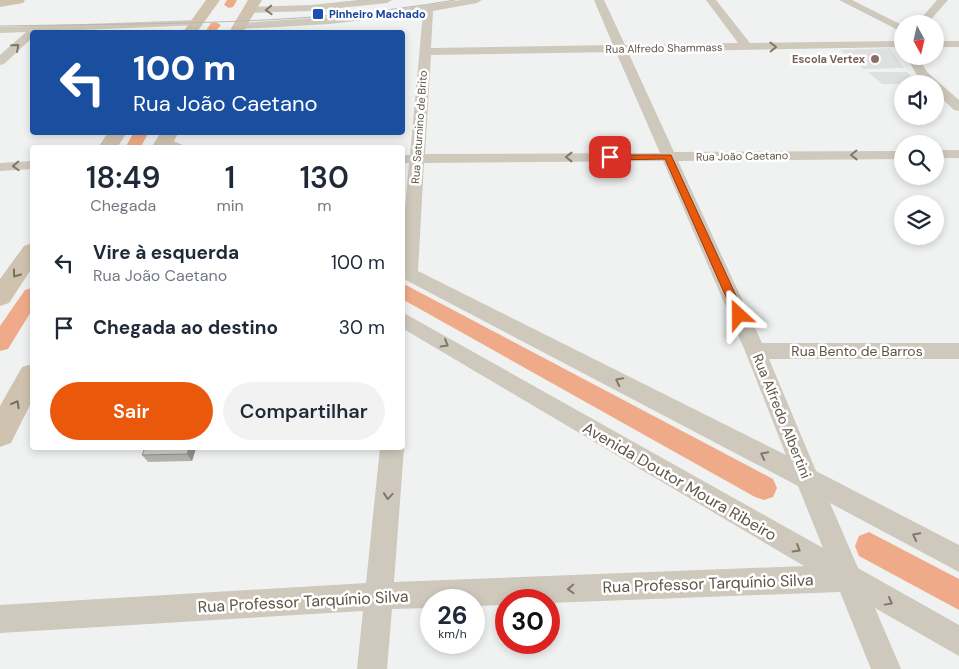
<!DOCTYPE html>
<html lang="pt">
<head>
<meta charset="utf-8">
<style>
	:root { --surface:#fff; --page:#f2f2f3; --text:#1f2937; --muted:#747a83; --accent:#ea580c }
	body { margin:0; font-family:"DM Sans",sans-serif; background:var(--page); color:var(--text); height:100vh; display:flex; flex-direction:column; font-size:19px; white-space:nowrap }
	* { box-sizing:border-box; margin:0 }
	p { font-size:16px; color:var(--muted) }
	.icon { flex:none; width:28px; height:28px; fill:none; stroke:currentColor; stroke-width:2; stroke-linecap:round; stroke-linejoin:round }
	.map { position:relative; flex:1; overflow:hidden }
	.panel { position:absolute; left:30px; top:145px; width:375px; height:305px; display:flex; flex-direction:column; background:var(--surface); border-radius:5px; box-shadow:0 2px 8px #0003 }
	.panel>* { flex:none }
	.hud { position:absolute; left:30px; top:30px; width:375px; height:105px; border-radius:5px; box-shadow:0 2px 8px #0003; background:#1a4fa0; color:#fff; overflow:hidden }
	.needle { width:32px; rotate:172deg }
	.buttons { position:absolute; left:894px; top:15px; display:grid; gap:10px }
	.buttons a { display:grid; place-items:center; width:50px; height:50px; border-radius:50%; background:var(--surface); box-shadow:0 2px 8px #0003; font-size:25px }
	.speed { position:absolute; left:420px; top:589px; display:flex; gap:10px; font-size:25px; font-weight:700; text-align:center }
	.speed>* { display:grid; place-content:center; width:65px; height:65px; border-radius:50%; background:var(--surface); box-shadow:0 2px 8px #0003; line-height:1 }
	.speed small { font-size:12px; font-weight:400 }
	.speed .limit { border:8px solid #d22; background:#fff; color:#111 }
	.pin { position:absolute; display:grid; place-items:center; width:42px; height:42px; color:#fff; margin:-21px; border-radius:10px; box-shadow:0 2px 8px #0006 }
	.me { position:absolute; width:55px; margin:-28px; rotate:336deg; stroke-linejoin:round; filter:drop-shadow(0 0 4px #0008) }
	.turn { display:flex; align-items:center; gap:18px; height:105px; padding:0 20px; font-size:22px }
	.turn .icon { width:65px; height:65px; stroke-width:2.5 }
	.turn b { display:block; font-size:35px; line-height:42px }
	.eta { display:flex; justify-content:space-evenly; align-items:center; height:85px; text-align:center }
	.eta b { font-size:30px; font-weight:600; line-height:35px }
	.button { display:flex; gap:10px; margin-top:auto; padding:10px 20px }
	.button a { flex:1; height:58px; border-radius:30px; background:var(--accent); color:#fff; font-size:20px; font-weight:600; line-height:58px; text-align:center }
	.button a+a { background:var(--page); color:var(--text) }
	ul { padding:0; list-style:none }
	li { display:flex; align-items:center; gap:15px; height:65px; padding:0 20px }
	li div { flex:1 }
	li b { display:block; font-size:19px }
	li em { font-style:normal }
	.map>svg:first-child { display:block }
</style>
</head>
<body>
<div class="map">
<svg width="959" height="669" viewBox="0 0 959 669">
	<rect width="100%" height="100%" fill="#f0f2f2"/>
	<g fill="#dfe1e0">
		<path d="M890,48L904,68L864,69L840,50Z"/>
		<path d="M868,72H907L919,84H882Z"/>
	</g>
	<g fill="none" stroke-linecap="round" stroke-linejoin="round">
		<g fill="#efab89" fill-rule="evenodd">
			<path d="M227,0H237L233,7L229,8L224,5Z"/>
			<path d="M215,22L221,25L215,32H205L211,23Z"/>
			<path d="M134,132H149L140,148H125Z"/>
			<path d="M402,283L773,479L777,488L773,497L764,500L755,497L402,299Z"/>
			<path d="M32,288V310L8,349L0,351V326L25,290Z"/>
			<path d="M869,532L959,579V610L859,556L855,546L859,536Z"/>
		</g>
		<g fill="#cfc8bd" fill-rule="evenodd">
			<path d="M358,0H392L387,3L311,11L249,13L244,10L249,7L311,5Z"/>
			<path d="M461,0H482L477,3L433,11L431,48L613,45L594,0H604L625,45L738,43L706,0H716L750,43L902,41V47L628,52L674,152L902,151V159L678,161L762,343H959V359H769L816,471L959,545V572L830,503L858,568L959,625V656L875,608L901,669H871L840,592L549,603V600H506V605L474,606V600H431V608L392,609L387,669H357L363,611L0,633V605L366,583L380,448H402V445L404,448L394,582L804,566L402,328V312L823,548L798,486L402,278V243L409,163H402V155H410L423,13L330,24L240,29L235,26L240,23L359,15ZM616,52L660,153L425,154L431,55ZM663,161L745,351L786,455L418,271L424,163Z"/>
			<path d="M839,0H852L902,25V32Z"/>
			<path d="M937,0H948L927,24H916Z"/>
			<path d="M196,20L201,23L200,25L32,32V38L4,64L0,65V55L26,32L0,33V27Z"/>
			<rect x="935" y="41" width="24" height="6"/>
			<path d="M906,56H918L927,72L959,100V111L954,110L935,92V84H925L918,77Z"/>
			<path d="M164,137L183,145L185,148C175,148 164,150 157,141L159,138Z"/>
			<rect x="935" y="150" width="24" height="8"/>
			<path d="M32,161V169L0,171V163Z"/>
		</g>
		<g fill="#cfc3af" fill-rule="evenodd">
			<path d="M0,0H25L23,3L0,7Z"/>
			<path d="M206,0H220L197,32H183Z"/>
			<path d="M248,0H262L243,32H229Z"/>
			<path d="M108,132H127L117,148H98Z"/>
			<path d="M161,132H179L170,148H151Z"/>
			<path d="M32,243V268L9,303L0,306V279L24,246Z"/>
			<path d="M32,364V401L11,443L0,447V406L22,367Z"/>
		</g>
		<path stroke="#bab8b2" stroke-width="1" d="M0,26C152,23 305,26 455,0"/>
	</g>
	<path fill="#b3b1ab" d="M196,448L192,461L148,462L142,455Z"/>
	<path fill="#92908b" d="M189,448H196L192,461L187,454Z"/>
	<path fill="#d0cec7" stroke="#92908b" d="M145,448H189L187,454L142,455Z"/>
	<defs><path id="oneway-chevron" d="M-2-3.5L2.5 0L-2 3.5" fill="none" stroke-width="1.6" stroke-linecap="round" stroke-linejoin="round" transform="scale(1.25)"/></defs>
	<g stroke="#80786a">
		<use href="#oneway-chevron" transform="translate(269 10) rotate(178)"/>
		<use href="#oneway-chevron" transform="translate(16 47) rotate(-41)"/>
		<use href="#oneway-chevron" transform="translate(773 47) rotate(-1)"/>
		<use href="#oneway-chevron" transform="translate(854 155) rotate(179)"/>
		<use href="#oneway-chevron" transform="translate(569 157) rotate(180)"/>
		<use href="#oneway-chevron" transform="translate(16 166) rotate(178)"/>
		<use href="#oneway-chevron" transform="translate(445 344) rotate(30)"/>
		<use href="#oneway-chevron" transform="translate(619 381) rotate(-153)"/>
		<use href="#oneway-chevron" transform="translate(764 455) rotate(-153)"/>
		<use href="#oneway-chevron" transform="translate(388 496) rotate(95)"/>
		<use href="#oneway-chevron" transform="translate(916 536) rotate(-152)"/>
		<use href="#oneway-chevron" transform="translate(797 549) rotate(30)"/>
		<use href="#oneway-chevron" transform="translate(571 589) rotate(178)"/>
		<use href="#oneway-chevron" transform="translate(889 602) rotate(29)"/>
	</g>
	<g stroke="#7a7061">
		<use href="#oneway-chevron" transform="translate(16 274) rotate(126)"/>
		<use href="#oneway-chevron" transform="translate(16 404) rotate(-61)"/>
	</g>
	<path fill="#ea580c" stroke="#983908" d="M607,155H671L745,315L743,318L739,319L734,315L665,159L610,160L607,159Z"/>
	<rect fill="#1a4fb4" stroke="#fff" stroke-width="2" x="312" y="8" width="12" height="12" rx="2.5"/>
	<circle fill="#8d6e63" stroke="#fff" stroke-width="2" cx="875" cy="59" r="5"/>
	<g text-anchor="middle" stroke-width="5" stroke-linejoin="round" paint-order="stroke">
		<g font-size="11" font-weight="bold" fill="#164399" stroke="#fff" text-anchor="start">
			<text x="329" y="18">Pinheiro Machado</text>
		</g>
		<g font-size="11" fill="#5e5547" stroke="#fff">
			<text transform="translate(664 48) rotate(-1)" y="4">Rua Alfredo Shammass</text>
			<text transform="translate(419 127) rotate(-86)" y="4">Rua Saturnino de Brito</text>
			<text transform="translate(742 156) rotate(-1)" y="4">Rua João Caetano</text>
		</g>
		<g font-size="11" font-weight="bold" fill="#785e54" stroke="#fff" text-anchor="end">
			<text x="865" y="63">Escola Vertex</text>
		</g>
		<g font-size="14" fill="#5e5547" stroke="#fff">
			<text x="857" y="356">Rua Bento de Barros</text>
			<text transform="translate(782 416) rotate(68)" y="5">Rua Alfredo Albertini</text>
		</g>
		<g font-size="16" fill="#5e5547" stroke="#fff">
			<text transform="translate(680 481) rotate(30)" y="6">Avenida Doutor Moura Ribeiro</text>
			<text transform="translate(708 583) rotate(-2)" y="6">Rua Professor Tarquínio Silva</text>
			<text transform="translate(303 601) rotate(-3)" y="6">Rua Professor Tarquínio Silva</text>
		</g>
	</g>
</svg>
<div class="buttons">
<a><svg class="needle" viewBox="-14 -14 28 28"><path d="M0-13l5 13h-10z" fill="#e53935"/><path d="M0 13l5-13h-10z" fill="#747a83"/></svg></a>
<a><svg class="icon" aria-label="sound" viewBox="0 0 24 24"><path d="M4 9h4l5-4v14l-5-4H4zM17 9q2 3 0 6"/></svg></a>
<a><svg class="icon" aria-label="search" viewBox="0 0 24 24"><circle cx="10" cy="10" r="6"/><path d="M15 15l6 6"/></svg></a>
<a><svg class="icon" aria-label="layers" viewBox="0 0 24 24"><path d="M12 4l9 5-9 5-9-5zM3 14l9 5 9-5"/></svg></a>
</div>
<div class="speed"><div>26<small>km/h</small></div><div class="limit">30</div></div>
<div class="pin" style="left:610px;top:157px;background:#d93025"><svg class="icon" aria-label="arrive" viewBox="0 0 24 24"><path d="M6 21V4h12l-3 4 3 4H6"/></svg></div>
<svg class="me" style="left:739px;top:315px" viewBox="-20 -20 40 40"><path d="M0-17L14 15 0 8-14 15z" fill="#ea580c" stroke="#fff" stroke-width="4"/></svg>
<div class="hud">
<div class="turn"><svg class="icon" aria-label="left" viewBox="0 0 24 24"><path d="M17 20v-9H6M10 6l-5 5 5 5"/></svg><div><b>100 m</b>Rua João Caetano</div></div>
</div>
<section class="panel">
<div class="eta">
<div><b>18:49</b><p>Chegada</p></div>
<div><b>1</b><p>min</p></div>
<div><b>130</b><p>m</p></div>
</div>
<ul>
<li><svg class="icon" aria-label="left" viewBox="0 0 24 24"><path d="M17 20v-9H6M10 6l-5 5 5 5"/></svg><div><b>Vire à esquerda</b><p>Rua João Caetano</p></div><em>100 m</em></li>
<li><svg class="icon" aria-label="arrive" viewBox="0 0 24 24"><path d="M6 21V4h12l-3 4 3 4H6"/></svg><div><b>Chegada ao destino</b></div><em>30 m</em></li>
</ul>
<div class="button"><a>Sair</a><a>Compartilhar</a></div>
</section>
</div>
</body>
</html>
